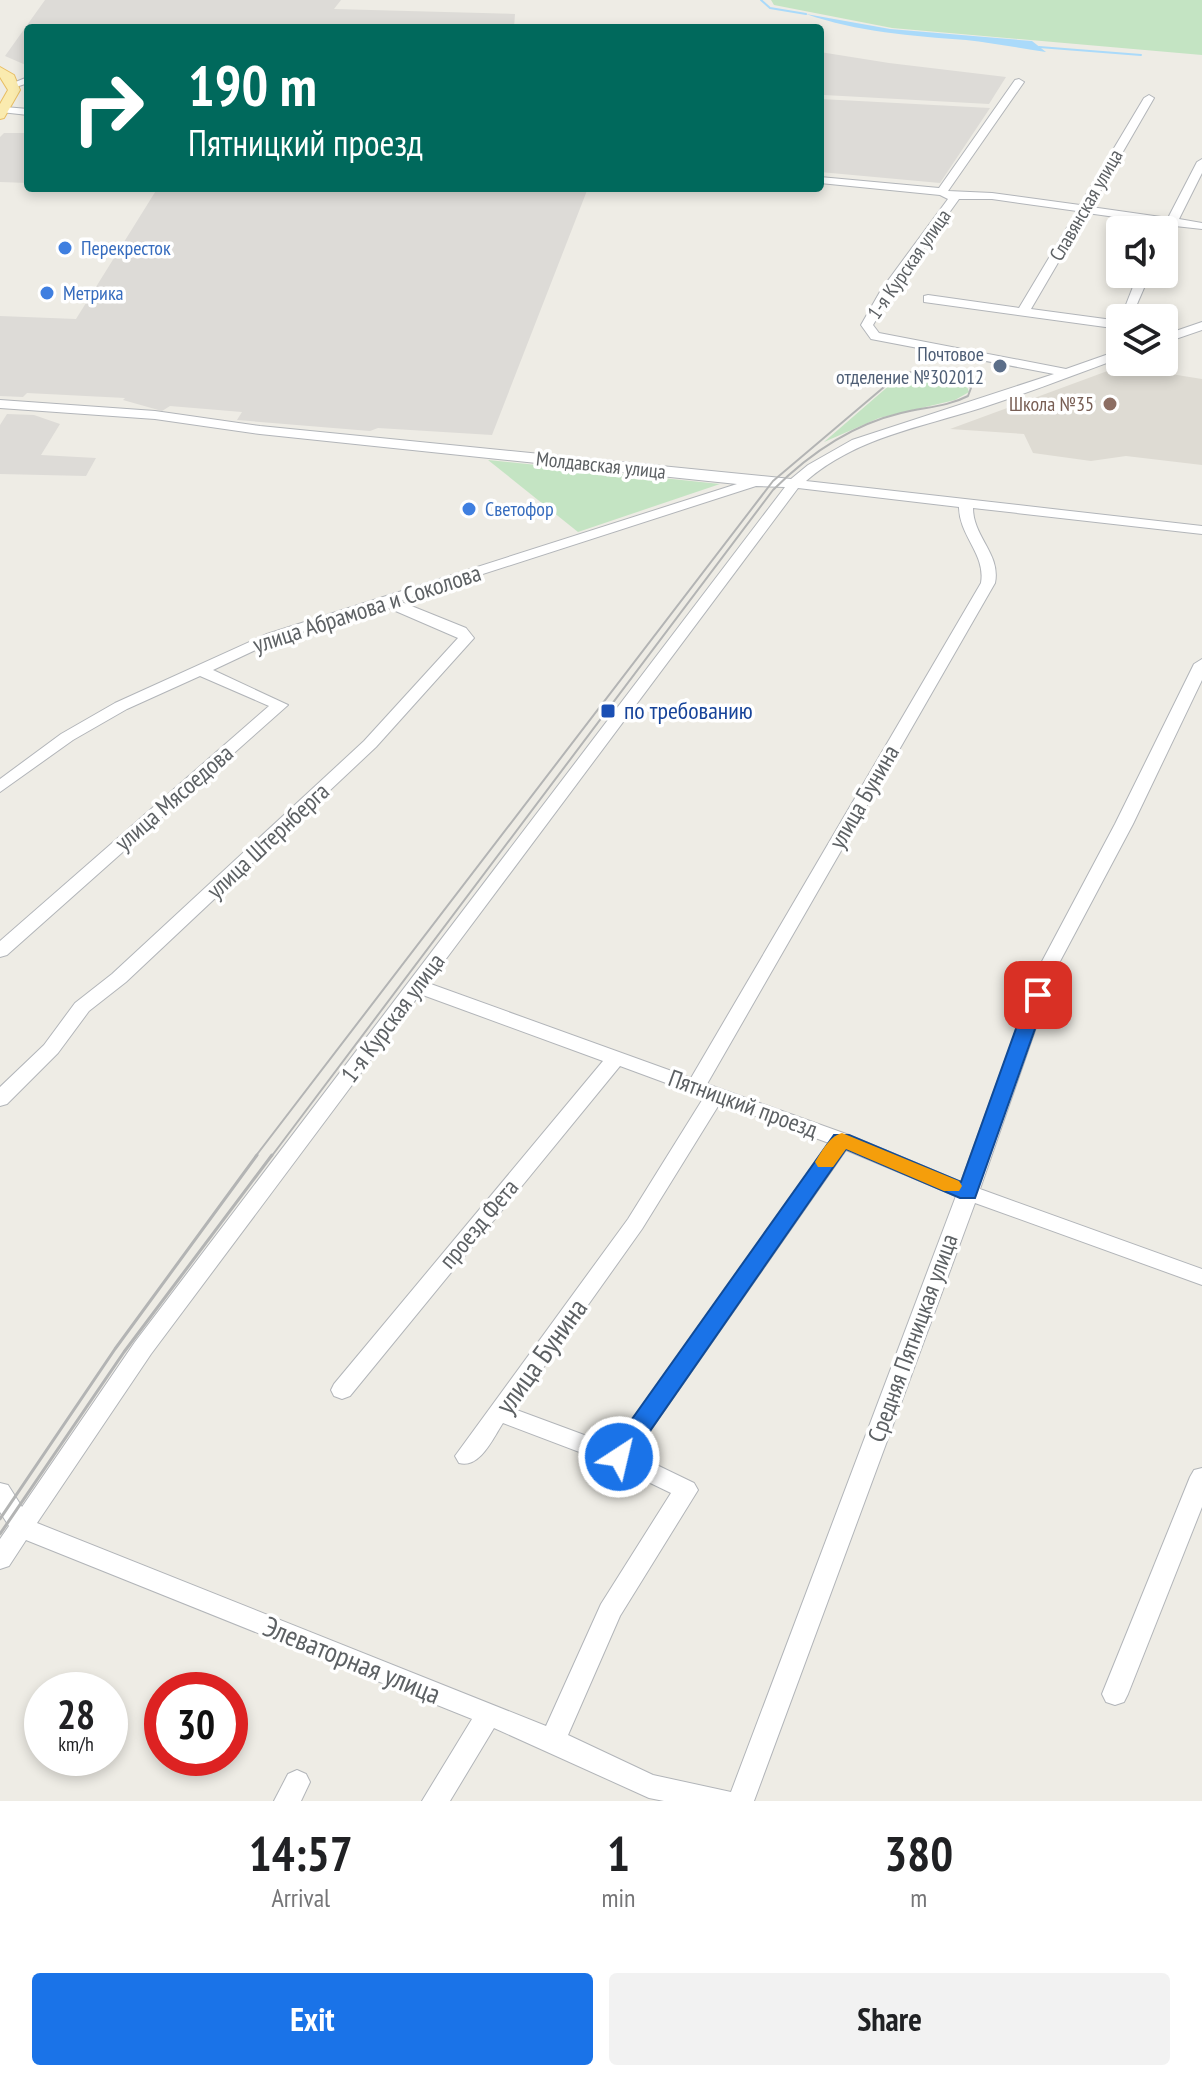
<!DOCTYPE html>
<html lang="en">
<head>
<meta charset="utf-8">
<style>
	:root { --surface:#fff; --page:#f2f2f2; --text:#202124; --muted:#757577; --accent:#1a73e8 }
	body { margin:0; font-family:"PT Sans Narrow",sans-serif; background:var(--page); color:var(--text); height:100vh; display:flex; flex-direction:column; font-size:30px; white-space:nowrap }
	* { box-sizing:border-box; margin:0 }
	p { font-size:26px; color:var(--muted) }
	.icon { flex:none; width:44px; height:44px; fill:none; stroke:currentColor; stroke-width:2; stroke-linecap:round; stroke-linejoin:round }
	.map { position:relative; height:1801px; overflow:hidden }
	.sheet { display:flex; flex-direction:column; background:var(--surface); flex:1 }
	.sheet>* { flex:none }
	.top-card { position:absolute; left:24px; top:24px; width:800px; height:168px; border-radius:8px; box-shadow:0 4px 12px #0003; background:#00695c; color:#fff; overflow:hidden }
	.controls { position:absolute; left:1106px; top:216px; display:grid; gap:16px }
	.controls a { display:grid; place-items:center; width:72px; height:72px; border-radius:8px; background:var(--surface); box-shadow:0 4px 12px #0003; font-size:40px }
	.speed { position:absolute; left:24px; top:1672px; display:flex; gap:16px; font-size:40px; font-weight:700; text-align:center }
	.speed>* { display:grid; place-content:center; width:104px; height:104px; border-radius:50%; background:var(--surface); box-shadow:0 4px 12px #0003; line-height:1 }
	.speed small { font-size:20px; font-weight:400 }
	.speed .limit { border:12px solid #d22; background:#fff; color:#111 }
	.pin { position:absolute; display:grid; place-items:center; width:68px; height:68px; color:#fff; margin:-34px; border-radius:16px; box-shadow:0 4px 12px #0006 }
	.me { position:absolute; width:88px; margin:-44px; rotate:35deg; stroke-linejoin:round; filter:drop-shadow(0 0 6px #0008) }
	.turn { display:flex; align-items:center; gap:28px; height:168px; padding:0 32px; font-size:36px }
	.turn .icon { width:104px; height:104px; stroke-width:2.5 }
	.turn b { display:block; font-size:56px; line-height:68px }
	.eta { display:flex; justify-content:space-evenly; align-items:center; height:136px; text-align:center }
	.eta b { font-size:48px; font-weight:800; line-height:56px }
	.button { display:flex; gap:16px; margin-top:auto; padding:16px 32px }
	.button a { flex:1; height:92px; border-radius:8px; background:var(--accent); color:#fff; font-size:32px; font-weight:800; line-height:92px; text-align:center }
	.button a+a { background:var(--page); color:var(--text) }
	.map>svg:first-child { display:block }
</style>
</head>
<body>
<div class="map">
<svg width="1202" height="1801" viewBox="0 0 1202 1801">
	<rect width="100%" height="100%" fill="#eeece5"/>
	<g fill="#dddbd7">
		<path d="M45,0H341L334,9L515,14L514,28H28V66L5,56Z"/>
		<path d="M820,52L889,63L1006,77L989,104L824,95L820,94Z"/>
		<path d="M820,99L859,101L990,108L940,183L820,172Z"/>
		<path d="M4,133H28V183L0,182V137Z"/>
		<path d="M142,188H588L492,435L378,428L370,431L237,420L242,412L170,406L162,411L123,400L125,398L27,393L23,397L0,396V316L76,319L157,189Z"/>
		<path d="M7,414L34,415L60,424L41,455L96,458L86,476L0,474V425Z"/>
	</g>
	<path fill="#dedbd3" d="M1121,366L1202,379V465L1126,456L1091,461L1033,453L1024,434L950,429Z"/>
	<g fill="#c4e4c3">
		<path d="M771,0H1202V55L892,28L774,5Z"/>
		<path d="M922,371L947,374L966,384L969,392L955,400L879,418L824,442L899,377Z"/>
		<path d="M488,460L720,484L578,532Z"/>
	</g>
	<path fill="#aadafa" d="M806,14L890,29L1032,41L1046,52C1020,48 992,43 966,40C912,36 857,32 806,14Z"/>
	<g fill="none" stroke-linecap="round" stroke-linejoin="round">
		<g stroke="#aadafa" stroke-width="2">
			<path d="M761,0L770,8L806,14"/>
			<path d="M1039,47L1141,55"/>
		</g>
		<g stroke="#b2b5b9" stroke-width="2">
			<g id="minor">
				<path d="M28,77V83L13,88L8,85Z"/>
				<path d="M1019,79L1024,82L948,191L992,193L1080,205L1144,98L1149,95L1154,98L1091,207L1168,218L1197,162L1202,159V173L1179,219L1202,223V229L1175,226L1168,239L1164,240L1162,230L1165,224L1087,213L1031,309L1120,321V329L924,302V296L928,295L1019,308L1077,211L992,199H959L893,291L873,325L879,333L1066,369L1120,350V358C1074,375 1028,393 981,408C921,427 855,438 806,481L1202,526V534L973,508C973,537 1001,554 995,583L707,1084L849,1135L961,1182L1039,967L1115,824L1194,664L1202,659V680L1133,824L1057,967L980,1189L1202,1269V1285L975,1203L754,1801H664L649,1798L494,1728L450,1801H422L472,1719L26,1540L9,1566L0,1569V1539L9,1526L0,1512V1483L8,1485L22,1507L135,1342L785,487L756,486L399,601L466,628L474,638L376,747L126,982L89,1011L58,1053L7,1104L0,1106V1087L44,1045L75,1003L112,974L364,741L458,638L384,606L277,640L213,670L288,705L7,955L0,957V941L269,706L200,676L127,709L73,740L0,792V779L61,734L115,703L267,634L737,484L260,434L155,419L0,408V400L155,411L260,426L791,479L808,465L852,440L1054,374L871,339L861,325L881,290L948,199L940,195L820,183V177L939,188L1015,80ZM798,488L959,507C959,536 986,554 981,583L691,1078L428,983ZM420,994L603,1061L334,1384L331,1390L334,1396L342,1399L350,1396L620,1066L704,1097L628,1219L455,1456L459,1463C480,1469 493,1438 503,1423L611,1464L671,1493L601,1604L546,1726L37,1523L151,1354ZM720,1103L829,1143L614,1446L514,1409L642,1229ZM846,1150L956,1196L731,1792L653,1775L568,1735L620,1616L698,1490L694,1483L634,1454Z"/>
				<path d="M5,107L28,109V115L1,112V108Z"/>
				<path d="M1138,274H1150L1131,318L1120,320Z"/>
				<path d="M1202,322V330L1164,343V335Z"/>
				<path d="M1202,1468V1507L1128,1694L1124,1702L1115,1705L1106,1702L1102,1694L1190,1477L1194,1470Z"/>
				<path d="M297,1770L306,1774L310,1782L301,1801H274L288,1774Z"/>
			</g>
		</g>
		<g stroke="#e8be64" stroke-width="2">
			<path id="major" d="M0,67L14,75L20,90L4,118L0,119V104L8,90L0,77Z"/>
		</g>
		<use href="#minor" fill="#fff" fill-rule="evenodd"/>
		<use href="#major" fill="#faebaf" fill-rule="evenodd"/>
		<path stroke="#b3b4b4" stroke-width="2" d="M255,1157L773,481L897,376C923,367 951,367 971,388L968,396C947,407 924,407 901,413C851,425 809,454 773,490L271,1157"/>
		<g stroke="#b3b4b4" stroke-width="3">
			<path d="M0,1519L115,1349L257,1155"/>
			<path d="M0,1534L124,1352L272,1155"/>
		</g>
	</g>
	<path fill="#1a73e8" stroke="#114b97" stroke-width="2" d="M1038,989L1047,995L975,1198H960L846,1149L627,1464L619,1466L610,1464L607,1457L610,1450L834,1135H849L961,1182L1028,995Z"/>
	<path fill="#f59e0b" d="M842,1133L959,1181L962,1186L959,1191H944L846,1149L833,1167H818L815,1162C822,1151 830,1136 842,1133Z"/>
	<g fill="#3f7fe0" stroke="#fff" stroke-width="3">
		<circle cx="65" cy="248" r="8"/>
		<circle cx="47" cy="293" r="8"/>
		<circle cx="469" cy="509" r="8"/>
	</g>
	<circle fill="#5c6f8a" stroke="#fff" stroke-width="3" cx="1000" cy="366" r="8"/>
	<circle fill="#8d6e63" stroke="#fff" stroke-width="3" cx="1110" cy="404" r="8"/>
	<rect fill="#1a4fb4" stroke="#fff" stroke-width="3" x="600" y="703" width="16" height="16" rx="4"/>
	<g text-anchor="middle" stroke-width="7" stroke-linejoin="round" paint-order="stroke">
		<g font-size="20" fill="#5d6164" stroke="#fff">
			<text transform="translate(1086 205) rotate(-60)" y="7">Славянская улица</text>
			<text transform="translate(909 264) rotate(-55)" y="7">1-я Курская улица</text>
			<text transform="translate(601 465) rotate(6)" y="7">Молдавская улица</text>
		</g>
		<g font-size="20" fill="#366cbe" stroke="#fff" text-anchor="start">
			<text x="81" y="255">Перекресток</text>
			<text x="63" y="300">Метрика</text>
			<text x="485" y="516">Светофор</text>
		</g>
		<g font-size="20" fill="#4e5e75" stroke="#fff" text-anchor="end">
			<text x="984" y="361">Почтовое<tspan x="984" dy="23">отделение №302012</tspan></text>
		</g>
		<g font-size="20" fill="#785e54" stroke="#fff" text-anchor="end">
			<text x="1094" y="411">Школа №35</text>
		</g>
		<g font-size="24" fill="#5d6164" stroke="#fff">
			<text transform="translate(367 609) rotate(-18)" y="8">улица Абрамова и Соколова</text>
			<text transform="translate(864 797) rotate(-60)" y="8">улица Бунина</text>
			<text transform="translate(174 798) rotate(-41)" y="8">улица Мясоедова</text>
			<text transform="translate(268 841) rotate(-43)" y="8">улица Штернберга</text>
			<text transform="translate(393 1018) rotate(-53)" y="8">1-я Курская улица</text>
			<text transform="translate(743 1104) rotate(20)" y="8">Пятницкий проезд</text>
			<text transform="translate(479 1224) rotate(-50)" y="8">проезд Фета</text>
			<text transform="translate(913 1338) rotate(-70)" y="8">Средняя Пятницкая улица</text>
		</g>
		<g font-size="24" fill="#164399" stroke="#fff" text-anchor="start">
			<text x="624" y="719">по требованию</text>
		</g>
		<g font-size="28" fill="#5d6164" stroke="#fff">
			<text transform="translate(541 1356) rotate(-54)" y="10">улица Бунина</text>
			<text transform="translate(352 1660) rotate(22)" y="10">Элеваторная улица</text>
		</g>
	</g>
</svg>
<div class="controls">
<a><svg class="icon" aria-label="sound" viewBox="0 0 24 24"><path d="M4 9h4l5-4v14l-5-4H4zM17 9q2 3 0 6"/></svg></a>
<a><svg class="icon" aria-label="layers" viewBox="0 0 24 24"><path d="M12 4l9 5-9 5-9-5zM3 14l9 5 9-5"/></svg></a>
</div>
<div class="speed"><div>28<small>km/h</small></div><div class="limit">30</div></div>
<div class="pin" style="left:1038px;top:995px;background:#d93025"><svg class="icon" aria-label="arrive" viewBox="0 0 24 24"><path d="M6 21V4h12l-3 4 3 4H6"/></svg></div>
<svg class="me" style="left:619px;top:1457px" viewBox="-20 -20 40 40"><circle r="17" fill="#1a73e8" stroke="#fff" stroke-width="3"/><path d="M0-11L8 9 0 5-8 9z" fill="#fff"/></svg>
<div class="top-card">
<div class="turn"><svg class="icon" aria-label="right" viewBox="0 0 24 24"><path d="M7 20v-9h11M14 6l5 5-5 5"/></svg><div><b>190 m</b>Пятницкий проезд</div></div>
</div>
</div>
<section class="sheet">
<div class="eta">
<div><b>14:57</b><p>Arrival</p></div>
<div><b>1</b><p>min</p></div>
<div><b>380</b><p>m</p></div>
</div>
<div class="button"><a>Exit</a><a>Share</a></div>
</section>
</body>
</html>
